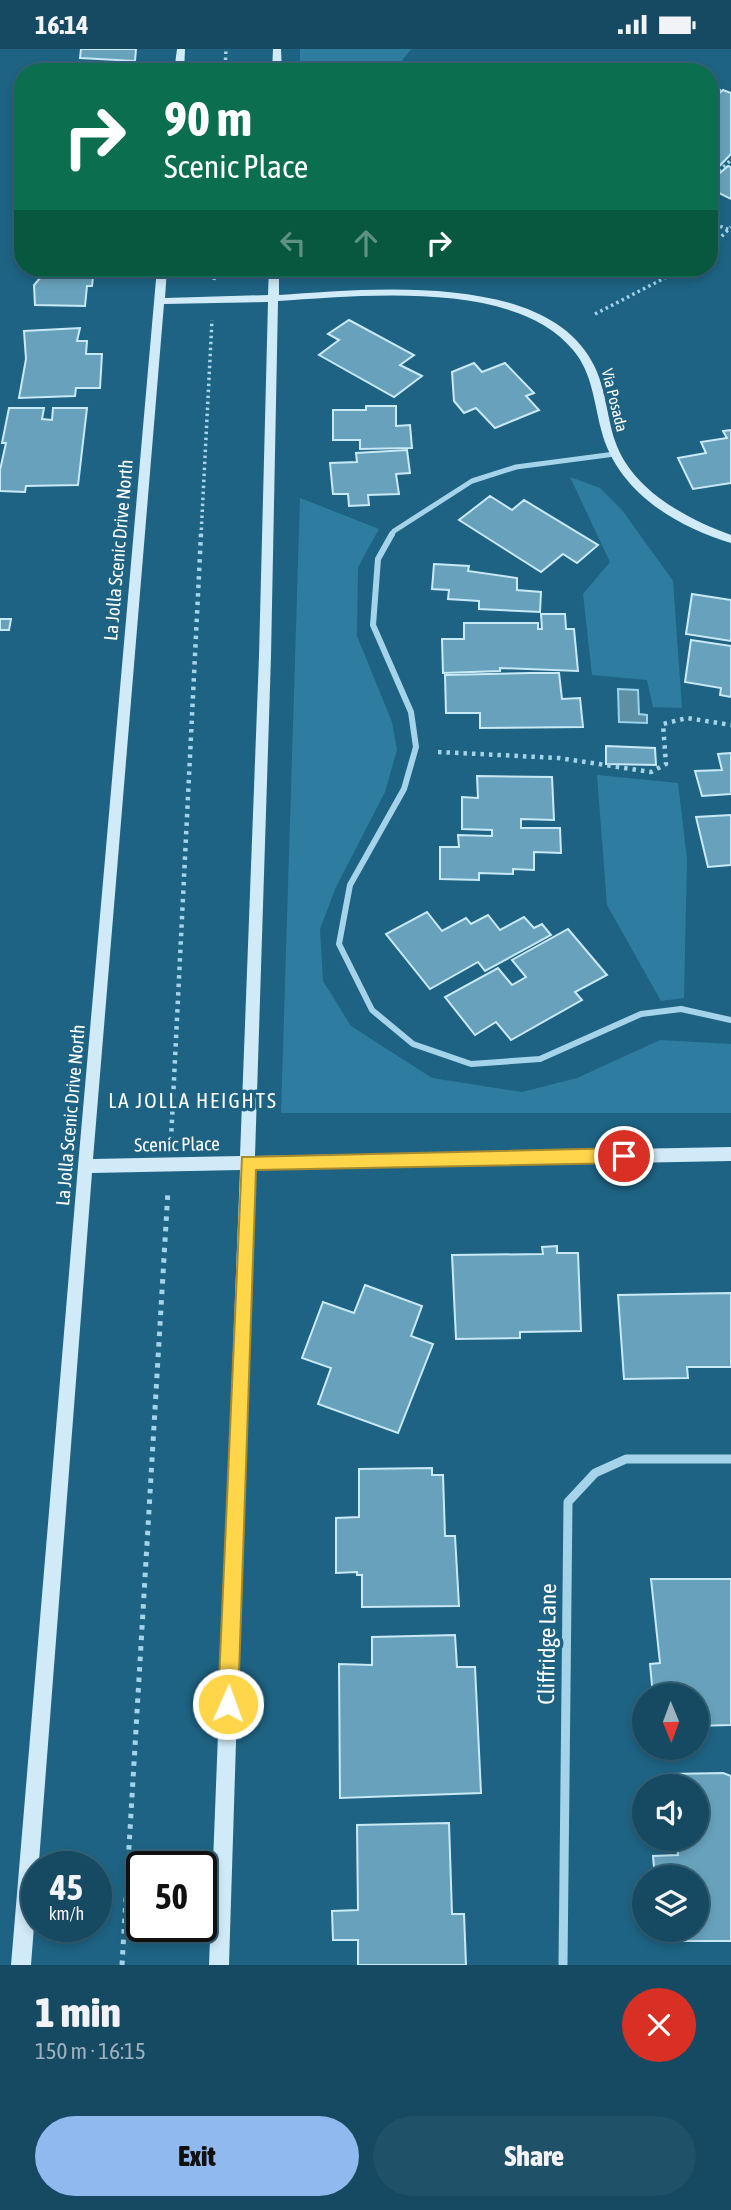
<!DOCTYPE html>
<html lang="en">
<head>
<meta charset="utf-8">
<style>
	:root { --surface:#164a62; --page:#1f5168; --text:#f1f3f6; --muted:#9eb3be; --line:#356277; --accent:#90b9f0 }
	body { margin:0; font-family:"Asap Condensed",sans-serif; background:var(--page); color:var(--text); height:100vh; display:flex; flex-direction:column; font-size:26px; white-space:nowrap }
	* { box-sizing:border-box; margin:0 }
	p { font-size:23px; color:var(--muted) }
	.icon { flex:none; width:38px; height:38px; fill:none; stroke:currentColor; stroke-width:2; stroke-linecap:round; stroke-linejoin:round }
	.map { position:relative; height:1916px; overflow:hidden }
	.sheet { display:flex; flex-direction:column; background:var(--surface); flex:1 }
	.sheet>* { flex:none }
	.top-card { position:absolute; left:14px; top:14px; width:704px; height:214px; border-radius:28px; box-shadow:0 4px 10px #0003,0 0 0 2px var(--line); background:#0b6e4f; color:#fff; overflow:hidden }
	.needle { width:46px; rotate:179deg }
	.buttons { position:absolute; left:632px; top:1634px; display:grid; gap:14px }
	.buttons a { display:grid; place-items:center; width:77px; height:77px; border-radius:50%; background:var(--surface); box-shadow:0 4px 10px #0003,0 0 0 2px var(--line); font-size:35px }
	.speed { position:absolute; left:21px; top:1802px; display:flex; gap:14px; font-size:35px; font-weight:700; text-align:center }
	.speed>* { display:grid; place-content:center; width:91px; height:91px; border-radius:50%; background:var(--surface); box-shadow:0 4px 10px #0003,0 0 0 2px var(--line); line-height:1 }
	.speed small { font-size:18px; font-weight:400 }
	.speed .limit { border:4px solid #111; border-radius:10px; background:#fff; color:#111 }
	.pin { position:absolute; display:grid; place-items:center; width:60px; height:60px; color:#fff; margin:-30px; border:4px solid #fff; border-radius:50%; box-shadow:0 2px 7px #0007 }
	.me { position:absolute; width:77px; margin:-38px; rotate:2deg; stroke-linejoin:round; filter:drop-shadow(0 0 5px #0008) }
	.turn { display:flex; align-items:center; gap:24px; height:147px; padding:0 35px; font-size:32px }
	.turn .icon { width:91px; height:91px; stroke-width:2.5 }
	.turn b { display:block; font-size:49px; line-height:60px }
	.lanes { display:flex; align-items:center; height:66px; padding:0 35px; background:#0003; justify-content:center; gap:35px; direction:ltr }
	.lanes .off { opacity:.35 }
	.round { display:grid; place-items:center; flex:none; width:74px; height:74px; border-radius:37px; background:var(--page) }
	.overview { display:flex; align-items:center; justify-content:space-between; height:119px; padding:0 35px }
	h1 { font-size:42px; font-weight:800; line-height:52px }
	.action { display:flex; gap:14px; margin-top:auto; padding:14px 35px }
	.action a { flex:1; height:80px; border-radius:42px; background:var(--accent); color:#111; font-size:28px; font-weight:800; line-height:80px; text-align:center }
	.action a+a { background:var(--page); color:var(--text) }
	.status { display:flex; justify-content:space-between; align-items:center; height:49px; padding:0 35px; background:var(--surface); direction:ltr }
	.status svg { height:19px; fill:currentColor }
	.map>svg:first-child { display:block }
</style>
</head>
<body>
<div class="status"><b>16:14</b><svg viewBox="0 0 49 12"><path d="M0 12V9h3v3zM5 12V6h3v6zM10 12V3h3v9zM15 12V0h3v12zM26 1h20v11H26zM47 4h2v5h-2z"/></svg></div>
<div class="map">
<svg width="731" height="1916" viewBox="0 0 731 1916">
	<rect width="100%" height="100%" fill="#1e6383"/>
	<g fill="#2e7da0">
		<path d="M300,0H411L393,23H300Z"/>
		<path d="M570,428L600,439L622,461L673,532L682,659L653,658L647,631L592,626L583,545L610,513Z"/>
		<path d="M300,449L379,480L358,518L357,587L392,673L397,701L385,743L336,838L320,880L323,932L351,977L432,1029L522,1043L577,1029L660,991L731,995V1064H281Z"/>
		<path d="M597,726L678,734L687,810L684,949L661,952L607,856Z"/>
	</g>
	<path fill="#5d8fa5" stroke="#98d3eb" stroke-width="2" d="M618,640L638,641L639,665L647,666V674L619,673Z"/>
	<g fill="#68a1bb" stroke="#c9e9f7" stroke-width="2">
		<path d="M81,0H136L135,12L80,9Z"/>
		<path d="M723,41L731,44V105L709,128V53Z"/>
		<path d="M728,117L731,118V150L709,139V129L712,131Z"/>
		<path d="M41,219H94L92,237H87L85,257L35,256L34,236L40,229Z"/>
		<path d="M349,271L414,306L400,316L422,327L394,348L319,306L339,291L328,285Z"/>
		<path d="M80,279L77,292H87L86,305H102L100,339H76L75,347L19,349L26,310L24,282Z"/>
		<path d="M474,314L482,323L505,314L534,344L526,347L539,361L495,379L476,359L464,364L454,352L452,323Z"/>
		<path d="M366,357H396V377L410,376L412,399L360,400V391H333V361H366Z"/>
		<path d="M9,359H44L42,370L52,371L53,359H87L78,436L26,437L25,443L0,442V421L6,394H2Z"/>
		<path d="M731,381V434L693,440L678,409L706,404L701,393L727,389L723,382Z"/>
		<path d="M407,401L410,424L396,425L399,445L368,446L369,456L349,457L348,445H333L330,414L357,413L356,404Z"/>
		<path d="M490,447L512,461L524,451L598,496L577,514L563,505L541,523L459,471Z"/>
		<path d="M434,515L469,517L468,522L517,529V541L541,543L540,563L479,560V552L448,550L449,541L432,540Z"/>
		<path d="M692,545L731,551V592L686,585Z"/>
		<path d="M541,565H565L566,580H574L578,622L500,619V622L443,624L442,590H464V574H538V580H542Z"/>
		<path d="M0,570H11L9,581H0Z"/>
		<path d="M691,591L731,597V648L720,646L721,639L685,633Z"/>
		<path d="M530,624H559L562,650L580,649L583,678L480,679V664H446L445,626Z"/>
		<path d="M606,697L655,699L656,716L606,715Z"/>
		<path d="M731,704V745L702,747L695,722L722,721L718,705Z"/>
		<path d="M477,727L552,728L554,771L521,770V779H560L561,804L534,803V821L513,820V825L479,824V831L440,830V798H459L458,786L492,787V781L462,780V748L478,749Z"/>
		<path d="M731,766V816L708,818L696,768Z"/>
		<path d="M427,863L442,882L466,869L471,875L488,866L500,881L524,868L534,879L542,875L551,886L485,922L478,913L430,940L386,885Z"/>
		<path d="M568,880L607,926L575,943L582,951L511,991L496,973L475,986L445,948L498,919L512,936L526,928L512,911Z"/>
		<path d="M557,1197V1204H578L581,1282L520,1283V1289L456,1290L452,1206L543,1205L542,1198Z"/>
		<path d="M365,1236L422,1257L411,1287L433,1295L398,1384L318,1355L331,1319L302,1309L323,1253L354,1264Z"/>
		<path d="M731,1244V1318H687L688,1329L624,1330L618,1246Z"/>
		<path d="M432,1419V1426H443L445,1487H455L459,1557L362,1558V1526H357V1523L336,1524V1469L359,1468V1420Z"/>
		<path d="M651,1530H731V1676L696,1677V1647H653L650,1615L660,1614Z"/>
		<path d="M455,1586L457,1618H475L481,1744L340,1749L339,1615L372,1616V1588Z"/>
		<path d="M723,1724L731,1727V1892H661L660,1881H696V1829H655L653,1807L678,1806L676,1790H696V1738H671L670,1725Z"/>
		<path d="M449,1774L452,1865H464L466,1916H358V1891H333L332,1862L358,1861L357,1776Z"/>
	</g>
	<g fill="none" stroke-linecap="round" stroke-linejoin="round">
		<g stroke="#a5d4ea" stroke-width="3.5" stroke-dasharray="2.5 3.5" stroke-linecap="butt">
			<path d="M225,23L226,0"/>
			<path d="M709,48L717,41L722,42"/>
			<path d="M710,130L731,111"/>
			<path d="M709,173L730,181"/>
			<path d="M709,200L731,178"/>
			<path d="M214,231L215,219"/>
			<path d="M595,265L684,219"/>
			<path d="M201,487L212,271"/>
		</g>
		<g stroke="#a5d4ea" stroke-width="4.5" stroke-dasharray="3.5 5" stroke-linecap="butt">
			<path d="M438,703L559,709L651,723L666,715L663,675L687,669L731,676"/>
			<path d="M171,1091L201,485"/>
		</g>
		<path stroke="#a5d4ea" stroke-width="5" stroke-dasharray="4.5 6" stroke-linecap="butt" d="M122,1916L168,1141"/>
		<path stroke="#a5d4ea" stroke-width="5" d="M391,487L394,482L472,432L516,418L615,405"/>
		<path stroke="#a5d4ea" stroke-width="6" d="M392,485L378,510L373,576L411,663L416,698L404,740L350,836L339,895L372,961L413,995L471,1015L540,1010L641,965L681,960L731,971"/>
		<path stroke="#a5d4ea" stroke-width="9" d="M563,1916L568,1453L595,1424L626,1410H731"/>
		<g fill="#d0eaf7" fill-rule="evenodd">
			<path d="M177,0H185L184,23H174Z"/>
			<path d="M273,0H281L282,23H272Z"/>
			<path d="M157,219H167L165,249L268,246L269,219H279V246C365,240 541,222 591,311C606,336 606,365 615,392C632,441 685,469 731,486V494C674,477 616,441 601,380C594,353 592,323 573,301C515,230 361,247 278,252L271,607L255,1107L731,1098V1112L254,1121L229,1916H209L240,1121L92,1124L31,1916H11L78,1117ZM268,253L259,607L240,1107L93,1110L164,255Z"/>
		</g>
	</g>
	<path fill="#ffd54a" stroke="#a68a30" stroke-width="2" d="M624,1099L632,1107L624,1114L256,1121L238,1655L235,1662L228,1665L221,1662L218,1655L242,1108Z"/>
	<g text-anchor="middle" stroke-width="7" stroke-linejoin="round" paint-order="stroke">
		<g font-size="16" fill="#fff" stroke="#1e6383">
			<text transform="translate(615 351) rotate(76)" y="6">Via Posada</text>
		</g>
		<g font-size="19" fill="#fff" stroke="#1e6383">
			<text transform="translate(118 501) rotate(-85)" y="7">La Jolla Scenic Drive North</text>
			<text transform="translate(70 1066) rotate(-85)" y="7">La Jolla Scenic Drive North</text>
			<text transform="translate(177 1095) rotate(-1)" y="7">Scenic Place</text>
		</g>
		<g font-size="21" letter-spacing="2" fill="#fff" stroke="#1e6383">
			<text x="193" y="1059">LA JOLLA HEIGHTS</text>
		</g>
		<g font-size="23" fill="#fff" stroke="#1e6383">
			<text transform="translate(547 1595) rotate(-89)" y="8">Cliffridge Lane</text>
		</g>
	</g>
</svg>
<div class="buttons">
<a><svg class="needle" viewBox="-14 -14 28 28"><path d="M0-13l5 13h-10z" fill="#e53935"/><path d="M0 13l5-13h-10z" fill="#9eb3be"/></svg></a>
<a><svg class="icon" aria-label="sound" viewBox="0 0 24 24"><path d="M4 9h4l5-4v14l-5-4H4zM17 9q2 3 0 6"/></svg></a>
<a><svg class="icon" aria-label="layers" viewBox="0 0 24 24"><path d="M12 4l9 5-9 5-9-5zM3 14l9 5 9-5"/></svg></a>
</div>
<div class="speed"><div>45<small>km/h</small></div><div class="limit">50</div></div>
<div class="pin" style="left:624px;top:1107px;background:#d93025"><svg class="icon" aria-label="arrive" viewBox="0 0 24 24"><path d="M6 21V4h12l-3 4 3 4H6"/></svg></div>
<svg class="me" style="left:228px;top:1655px" viewBox="-20 -20 40 40"><circle r="17" fill="#ffd54a" stroke="#fff" stroke-width="3"/><path d="M0-11L8 9 0 5-8 9z" fill="#fff"/></svg>
<div class="top-card">
<div class="turn"><svg class="icon" aria-label="right" viewBox="0 0 24 24"><path d="M7 20v-9h11M14 6l5 5-5 5"/></svg><div><b>90 m</b>Scenic Place</div></div>
<div class="lanes"><svg class="icon off" aria-label="left" viewBox="0 0 24 24"><path d="M17 20v-9H6M10 6l-5 5 5 5"/></svg><svg class="icon off" aria-label="ahead" viewBox="0 0 24 24"><path d="M12 20V5M6 11l6-6 6 6"/></svg><svg class="icon" aria-label="right" viewBox="0 0 24 24"><path d="M7 20v-9h11M14 6l5 5-5 5"/></svg></div>
</div>
</div>
<section class="sheet">
<div class="overview"><div><h1>1 min</h1><p>150 m · 16:15</p></div><a class="round" style="background:#d93025;color:#fff"><svg class="icon" aria-label="close" viewBox="0 0 24 24"><path d="M6 6l12 12M18 6L6 18"/></svg></a></div>
<div class="action"><a>Exit</a><a>Share</a></div>
</section>
</body>
</html>
